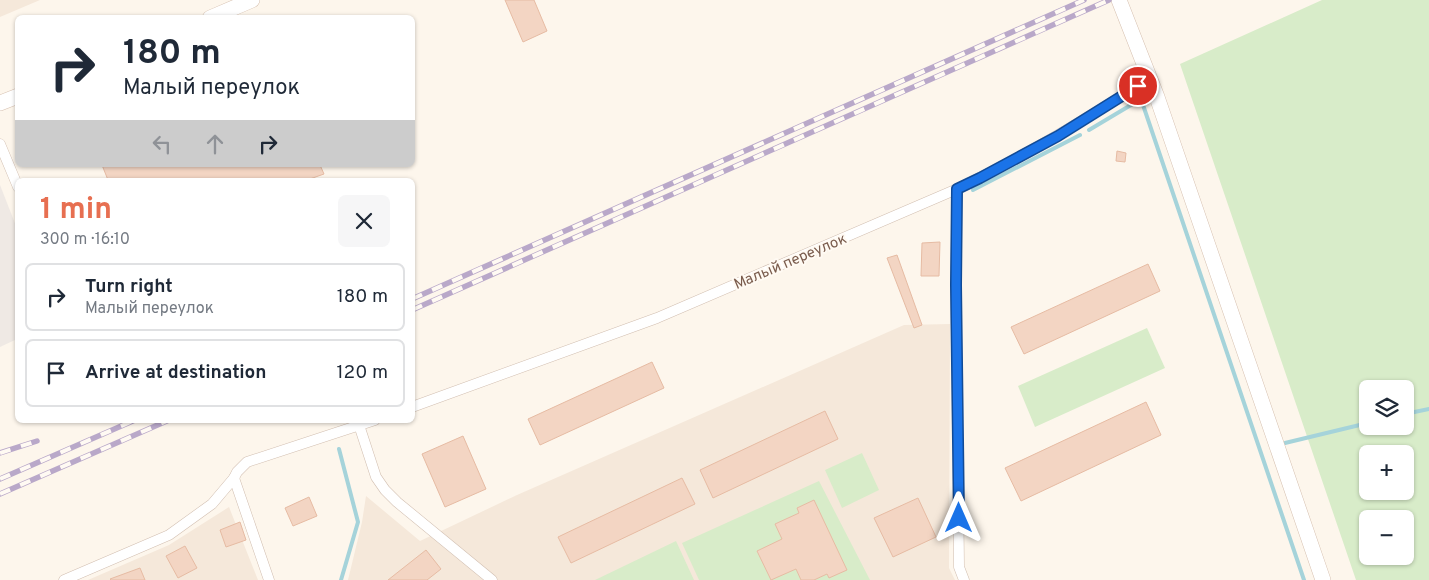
<!DOCTYPE html>
<html lang="en">
<head>
<meta charset="utf-8">
<style>
	:root { --surface:#fff; --page:#f6f6f7; --text:#1f2937; --muted:#747a83; --line:#e0e1e3; --accent:#e76f51 }
	body { margin:0; font-family:Overpass,sans-serif; background:var(--page); color:var(--text); height:100vh; display:flex; flex-direction:column; font-size:19px; white-space:nowrap }
	* { box-sizing:border-box; margin:0 }
	p { font-size:16px; color:var(--muted) }
	.icon { flex:none; width:28px; height:28px; fill:none; stroke:currentColor; stroke-width:2; stroke-linecap:round; stroke-linejoin:round }
	.map { position:relative; flex:1; overflow:hidden }
	.details { position:absolute; left:15px; top:178px; width:400px; height:245px; display:flex; flex-direction:column; background:var(--surface); border-radius:8px; box-shadow:0 1px 4px #0004 }
	.details>* { flex:none }
	.top-card { position:absolute; left:15px; top:15px; width:400px; height:152px; border-radius:8px; box-shadow:0 1px 4px #0004; background:#fff; color:var(--text); overflow:hidden }
	.fabs { position:absolute; left:1359px; top:380px; display:grid; gap:10px }
	.fabs a { display:grid; place-items:center; width:55px; height:55px; border-radius:8px; background:var(--surface); box-shadow:0 1px 4px #0004; font-size:25px }
	.pin { position:absolute; display:grid; place-items:center; width:42px; height:42px; color:#fff; margin:-21px; border:2px solid #fff; border-radius:50%; box-shadow:0 1px 5px #0007 }
	.me { position:absolute; width:55px; margin:-28px; rotate:0deg; stroke-linejoin:round; filter:drop-shadow(0 0 4px #0008) }
	.turn { display:flex; align-items:center; gap:18px; height:105px; padding:0 25px; font-size:22px }
	.turn .icon { width:65px; height:65px; stroke-width:2.5 }
	.turn b { display:block; font-size:35px; line-height:42px }
	.lanes { display:flex; align-items:center; height:48px; padding:0 25px; background:#0003; justify-content:center; gap:25px; direction:ltr }
	.lanes .off { opacity:.35 }
	.round { display:grid; place-items:center; flex:none; width:52px; height:52px; border-radius:8px; background:var(--page) }
	.head { display:flex; align-items:center; justify-content:space-between; height:85px; padding:0 25px }
	h1 { font-size:30px; font-weight:700; line-height:38px; color:var(--accent) }
	ul { padding:0; list-style:none }
	li { display:flex; align-items:center; gap:15px; height:68px; margin:0 10px 8px; padding:0 15px; border:2px solid var(--line); border-radius:8px }
	li div { flex:1 }
	li b { display:block; font-size:19px }
	li em { font-style:normal }
	.map>svg:first-child { display:block }
</style>
</head>
<body>
<div class="map">
<svg width="1429" height="580" viewBox="0 0 1429 580">
	<rect width="100%" height="100%" fill="#fdf6ec"/>
	<g fill="#f5e8da">
		<path d="M0,0H40L0,17Z"/>
		<path d="M950,324L949,568L955,580H348L362,522L366,496L420,541L517,495L904,325Z"/>
		<path d="M229,507L258,580H88L169,545Z"/>
	</g>
	<path fill="#efe9e4" d="M0,185L18,231L17,339L0,347Z"/>
	<g fill="#d8ecc9" fill-rule="evenodd">
		<path d="M1322,0H1429V580H1356L1180,64ZM1368,389H1405V426H1368ZM1368,454H1405V491H1368ZM1368,519H1405V556H1368Z"/>
		<path d="M1147,328L1165,368L1035,427L1018,386Z"/>
		<path d="M862,453L879,490L842,508L825,470Z"/>
		<path d="M819,481L870,580H699L682,543Z"/>
		<path d="M676,541L694,580H595Z"/>
	</g>
	<g fill="none" stroke-linecap="round" stroke-linejoin="round">
		<g stroke="#a5d3da" stroke-width="4">
			<path d="M1089,130L1141,99L1304,580"/>
			<path d="M973,190L1080,135"/>
			<path d="M1405,414L1429,409"/>
			<path d="M1285,443L1368,423"/>
			<path d="M339,449L358,522L341,580"/>
		</g>
	</g>
	<g fill="#f3d5c3" stroke="#e6bba3">
		<path d="M505,0H534L547,31L523,42Z"/>
		<path d="M1117,151L1126,153L1125,162L1116,161Z"/>
		<path d="M102,165H320L324,174L307,180H108Z"/>
		<path d="M940,242L939,276H921L922,243Z"/>
		<path d="M897,255L922,325L914,328L887,258Z"/>
		<path d="M1148,264L1160,291L1024,354L1011,327Z"/>
		<path d="M652,362L664,388L540,445L528,419Z"/>
		<path d="M1146,402L1161,435L1021,501L1005,468Z"/>
		<path d="M825,411L838,439L713,498L700,470Z"/>
		<path d="M463,436L486,489L445,507L422,454Z"/>
		<path d="M682,478L695,504L571,563L558,537Z"/>
		<path d="M309,497L317,516L293,526L285,508Z"/>
		<path d="M918,498L936,537L893,557L874,518Z"/>
		<path d="M814,500L847,570L829,578L827,574L814,580H801L796,569L771,580L757,551L782,539L775,524L799,513L797,508Z"/>
		<path d="M240,522L246,540L226,547L220,530Z"/>
		<path d="M185,546L197,568L178,578L166,556Z"/>
		<path d="M426,550L441,569L427,580H388Z"/>
		<path d="M140,568L145,580H111L110,579Z"/>
	</g>
	<g fill="none" stroke-linecap="round" stroke-linejoin="round">
		<g stroke="#d1beb0" stroke-width="11">
			<g id="street">
				<path d="M0,144L18,187"/>
				<path d="M957,189L956,285L959,567L964,580"/>
				<path d="M412,407L657,318L957,189C1024,157 1088,118 1150,78"/>
				<path d="M359,425L376,477L385,490L397,502L492,580"/>
				<path d="M234,478L269,580"/>
				<path d="M64,580L169,535L212,504L234,478L237,472L247,462L375,420"/>
			</g>
		</g>
		<g stroke="#d6c0b0" stroke-width="16">
			<g id="secondary">
				<path d="M1119,0L1157,97L1323,580"/>
				<path d="M210,18L252,0"/>
				<path d="M0,103L18,96"/>
			</g>
		</g>
		<use href="#street" stroke="#fff" stroke-width="10"/>
		<use href="#secondary" stroke="#fff" stroke-width="15"/>
		<g stroke="#b9a8c9" stroke-width="5.5">
			<g id="rail">
				<path d="M412,299L1084,0"/>
				<path d="M412,310L1109,0"/>
				<path d="M0,453L37,441"/>
				<path d="M0,479L135,420"/>
				<path d="M0,494L169,420"/>
			</g>
		</g>
		<use href="#rail" stroke="#fffaf3" stroke-width="4" stroke-dasharray="11" stroke-linecap="butt"/>
	</g>
	<g fill="none" stroke-linecap="round" stroke-linejoin="round">
		<g stroke="#114b97" stroke-width="12">
			<path id="route" d="M959,518L956,285L957,189L980,178L1058,136L1138,86"/>
		</g>
		<use href="#route" stroke="#1a73e8" stroke-width="9"/>
	</g>
	<g text-anchor="middle" stroke-width="4" stroke-linejoin="round" paint-order="stroke">
		<g font-size="15" fill="#7a5c4d" stroke="#fffaf3">
			<text transform="translate(790 261) rotate(-23)" y="5">Малый переулок</text>
		</g>
	</g>
</svg>
<div class="fabs">
<a><svg class="icon" aria-label="layers" viewBox="0 0 24 24"><path d="M12 4l9 5-9 5-9-5zM3 14l9 5 9-5"/></svg></a>
<a>+</a>
<a>−</a>
</div>
<div class="pin" style="left:1138px;top:86px;background:#d93025"><svg class="icon" aria-label="arrive" viewBox="0 0 24 24"><path d="M6 21V4h12l-3 4 3 4H6"/></svg></div>
<svg class="me" style="left:959px;top:518px" viewBox="-20 -20 40 40"><path d="M0-17L14 15 0 8-14 15z" fill="#1a73e8" stroke="#fff" stroke-width="4"/></svg>
<div class="top-card">
<div class="turn"><svg class="icon" aria-label="right" viewBox="0 0 24 24"><path d="M7 20v-9h11M14 6l5 5-5 5"/></svg><div><b>180 m</b>Малый переулок</div></div>
<div class="lanes"><svg class="icon off" aria-label="left" viewBox="0 0 24 24"><path d="M17 20v-9H6M10 6l-5 5 5 5"/></svg><svg class="icon off" aria-label="ahead" viewBox="0 0 24 24"><path d="M12 20V5M6 11l6-6 6 6"/></svg><svg class="icon" aria-label="right" viewBox="0 0 24 24"><path d="M7 20v-9h11M14 6l5 5-5 5"/></svg></div>
</div>
<section class="details">
<div class="head"><div><h1>1 min</h1><p>300 m · 16:10</p></div><a class="round"><svg class="icon" aria-label="close" viewBox="0 0 24 24"><path d="M6 6l12 12M18 6L6 18"/></svg></a></div>
<ul>
<li><svg class="icon" aria-label="right" viewBox="0 0 24 24"><path d="M7 20v-9h11M14 6l5 5-5 5"/></svg><div><b>Turn right</b><p>Малый переулок</p></div><em>180 m</em></li>
<li><svg class="icon" aria-label="arrive" viewBox="0 0 24 24"><path d="M6 21V4h12l-3 4 3 4H6"/></svg><div><b>Arrive at destination</b></div><em>120 m</em></li>
</ul>
</section>
</div>
</body>
</html>
